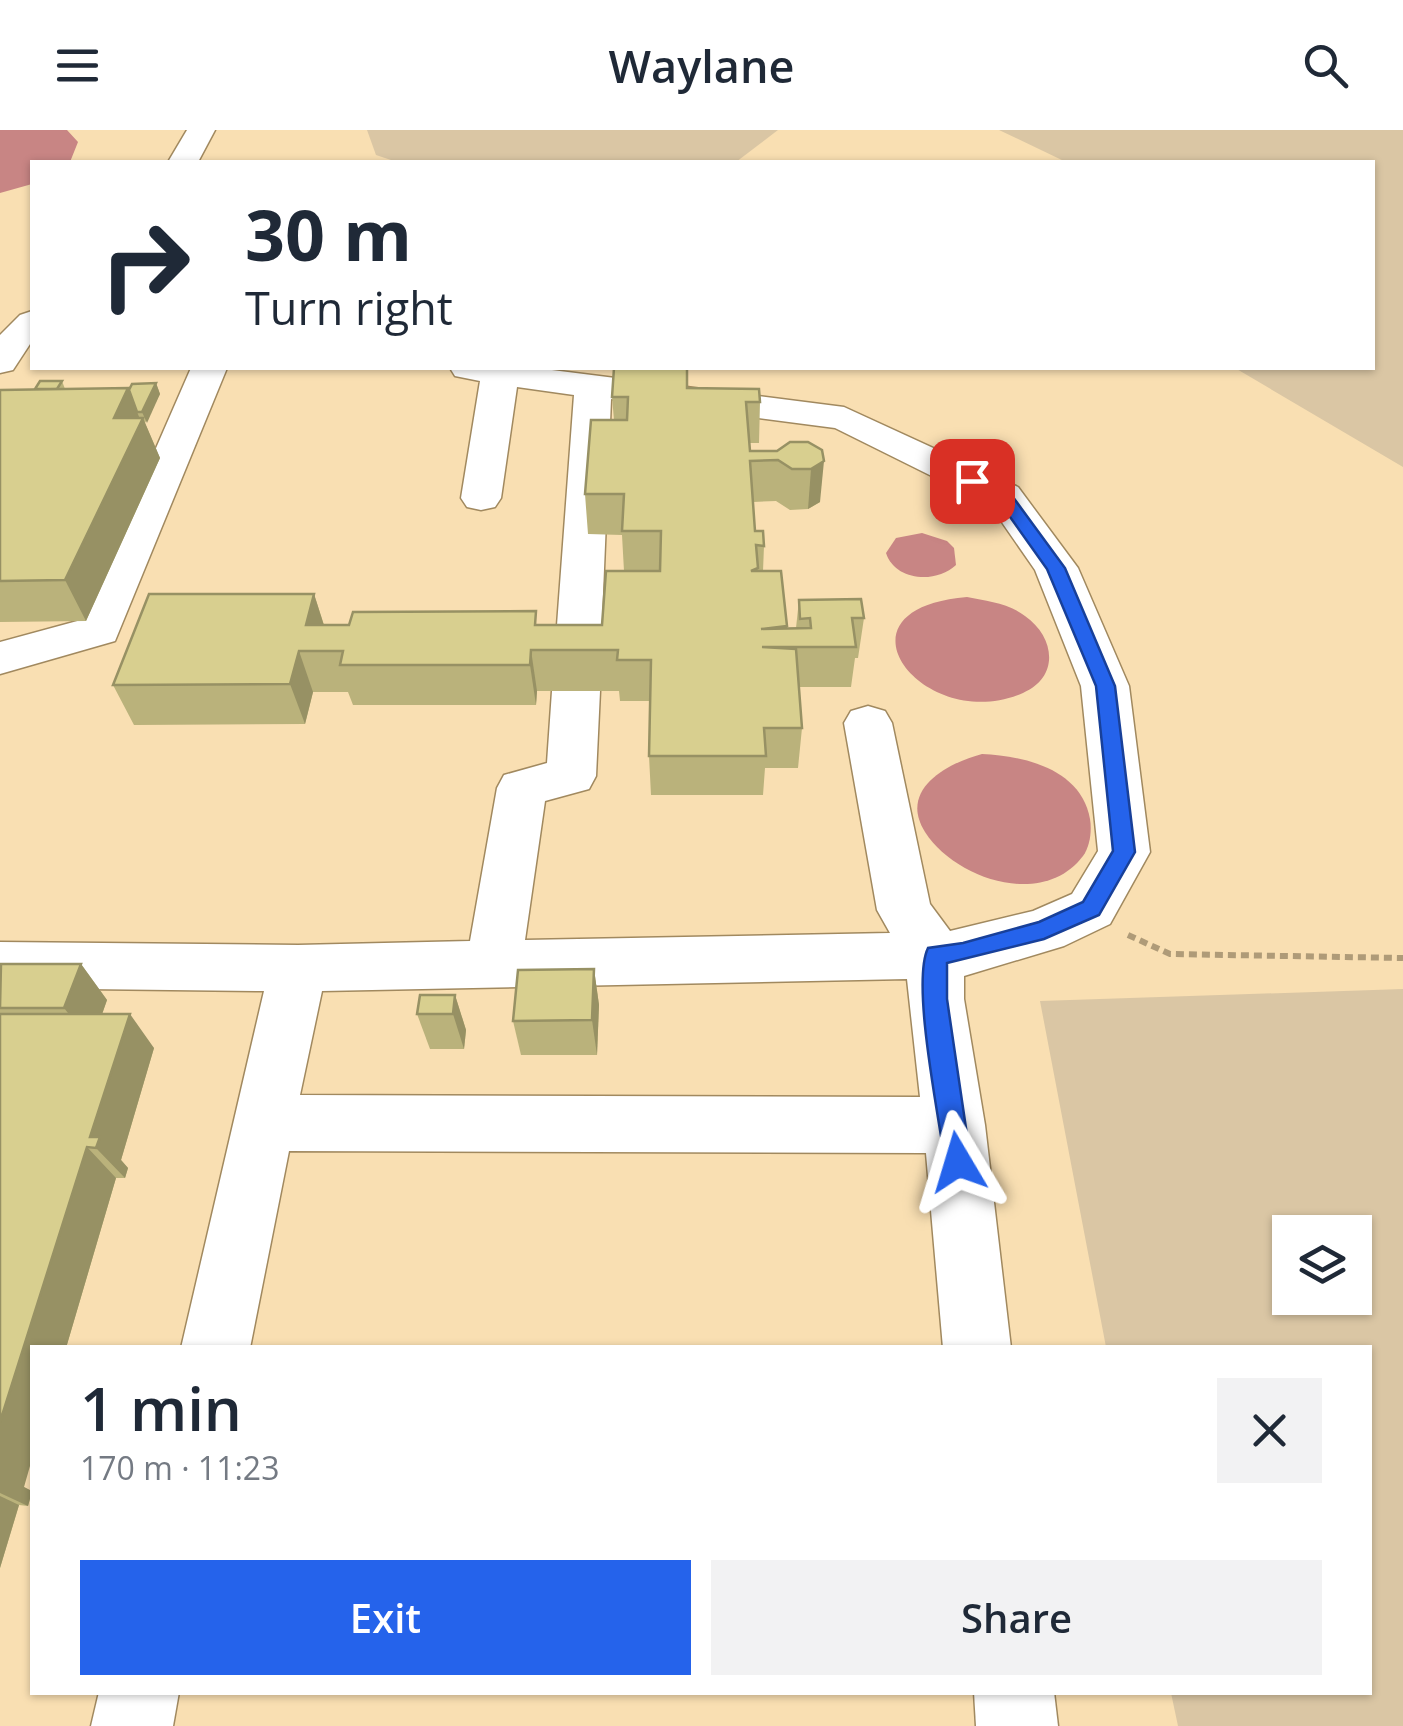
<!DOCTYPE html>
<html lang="en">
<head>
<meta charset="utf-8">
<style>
	:root { --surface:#fff; --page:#f2f2f3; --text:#1f2937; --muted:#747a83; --accent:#2563eb }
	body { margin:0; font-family:"Open Sans",sans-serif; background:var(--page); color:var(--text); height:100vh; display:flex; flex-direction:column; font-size:38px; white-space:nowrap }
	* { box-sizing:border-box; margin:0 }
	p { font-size:32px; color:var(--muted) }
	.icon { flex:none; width:55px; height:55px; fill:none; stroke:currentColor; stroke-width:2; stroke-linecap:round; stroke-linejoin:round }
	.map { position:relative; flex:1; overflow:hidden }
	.panel { position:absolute; left:30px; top:1215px; width:1342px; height:350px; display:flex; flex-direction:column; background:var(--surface); border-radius:0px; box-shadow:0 2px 8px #0004 }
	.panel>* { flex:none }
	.guide { position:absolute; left:30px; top:30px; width:1345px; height:210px; border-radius:0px; box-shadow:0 2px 8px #0004; background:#fff; color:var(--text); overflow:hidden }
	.controls { position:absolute; left:1272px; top:1085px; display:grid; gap:20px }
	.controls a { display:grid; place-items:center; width:100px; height:100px; border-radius:0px; background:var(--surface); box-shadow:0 2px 8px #0004; font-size:50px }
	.pin { position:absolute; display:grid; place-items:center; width:85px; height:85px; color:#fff; margin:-42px; border-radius:20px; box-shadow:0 5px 15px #0006 }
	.me { position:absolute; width:110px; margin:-55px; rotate:353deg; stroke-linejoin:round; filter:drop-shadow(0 0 8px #0008) }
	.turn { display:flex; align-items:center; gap:35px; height:210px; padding:0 50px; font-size:45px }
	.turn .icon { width:130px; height:130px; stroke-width:2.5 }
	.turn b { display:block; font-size:70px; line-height:85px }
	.round { display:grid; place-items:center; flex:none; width:105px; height:105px; border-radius:0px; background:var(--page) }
	.head { display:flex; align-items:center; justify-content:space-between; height:170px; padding:0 50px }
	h1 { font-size:60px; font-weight:600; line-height:75px }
	.cta { display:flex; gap:20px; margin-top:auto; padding:20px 50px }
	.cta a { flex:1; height:115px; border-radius:0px; background:var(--accent); color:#fff; font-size:40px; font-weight:600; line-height:115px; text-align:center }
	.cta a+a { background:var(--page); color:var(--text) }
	header { display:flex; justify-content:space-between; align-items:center; height:130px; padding:0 50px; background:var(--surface); font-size:45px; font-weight:600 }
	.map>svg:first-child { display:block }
</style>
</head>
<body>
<header><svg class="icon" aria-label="menu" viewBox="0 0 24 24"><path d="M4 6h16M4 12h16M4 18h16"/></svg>Waylane<svg class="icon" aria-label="search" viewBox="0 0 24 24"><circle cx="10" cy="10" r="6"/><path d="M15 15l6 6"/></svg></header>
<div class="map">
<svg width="1403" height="1596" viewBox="0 0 1403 1596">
	<rect width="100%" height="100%" fill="#f9dfb2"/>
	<g fill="#dac6a4" fill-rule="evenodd">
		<path d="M367,0H778L736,32H397L376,25Z"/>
		<path d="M999,0H1403V337L1235,238H1372V32H1066Z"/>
		<path d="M1403,859V1596H1178L1171,1563L1370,1562V1218L1106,1217L1040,871ZM1355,1102V1168H1290V1102Z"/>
	</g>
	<g fill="#c88584">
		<path d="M0,0H67L78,12L70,32H32V54L0,63Z"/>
		<path d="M922,403L947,411L954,418L956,435C936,454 895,451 886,423L896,408Z"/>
		<path d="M967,467C987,471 1008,473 1025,486C1055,507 1060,547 1023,563C925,606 823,479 967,467Z"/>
		<path d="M982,624C1025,626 1081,639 1090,689C1092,701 1090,716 1083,726C1043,779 955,749 925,702C898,659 948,633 982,624Z"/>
	</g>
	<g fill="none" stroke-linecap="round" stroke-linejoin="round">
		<g stroke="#a1895f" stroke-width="3">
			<g id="minor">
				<path d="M187,0H215L198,32H168Z"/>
				<path d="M32,181V211L13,240L0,243V205L20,185Z"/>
				<path d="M191,238H227L115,511L0,544V512L81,490Z"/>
				<path d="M450,238H536L844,277L1018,357L1078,438L1129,556L1150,722L1110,794L1064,816L964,846V869L985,995L1011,1218H943L926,1023L289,1021L250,1218H181L264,861L0,858V812L298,815L470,811L497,658L504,645L547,633L552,561L564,548L554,536L574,265L517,257L501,368L495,377L481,380L467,377L461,368L480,251L455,246ZM611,269L835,298L990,375L1035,440L1081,556L1098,721L1072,764L1033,781L950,801L930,774L892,593L885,581L868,576L851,581L844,593L877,780L890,803L525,810L545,671L589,659L596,646L600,561L589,548L600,536ZM907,849L920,967L300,965L322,861Z"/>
				<path d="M99,1562H179L173,1596H91Z"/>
				<path d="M974,1562H1054L1058,1596H976Z"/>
			</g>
		</g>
		<path stroke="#af9b78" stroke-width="6" stroke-dasharray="8 5" stroke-linecap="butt" d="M1128,805L1170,824L1403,828"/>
		<use href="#minor" fill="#fff" fill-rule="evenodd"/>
	</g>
	<g fill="#bab27b">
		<path d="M62,251L65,259L129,260L156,253L160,264L145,293L160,328L86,491L0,492V260L35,259Z"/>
		<path d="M687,258L760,272L759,313H749L750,321H777L808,312L820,372L808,379L790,380L776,371L753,372L755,401L764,416L763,441H781L787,498H796L799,470L864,488L858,528H855L851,557H799L802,598L798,638H765L763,665H651L649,626L650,571H620L619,561H537L536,575H353L348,562H313L305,594L134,595L113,555L314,464L324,495H602L624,441L622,405L588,404L585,364L614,290L612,267Z"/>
		<path d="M81,834L107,870L102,884L154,918L121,1030L128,1038L125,1048H116L66,1218H32L24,1357L32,1362L28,1376L19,1375L0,1438V837Z"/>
		<path d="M594,839L599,875L597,925H521L513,891Z"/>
		<path d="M455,865L466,900L464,919H430L417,884Z"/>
	</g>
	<g fill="#979164">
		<path d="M156,253L160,264L147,293L142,282Z"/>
		<path d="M128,258L141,292L143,288L160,328L86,491L65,450L114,288Z"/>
		<path d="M824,331L820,372L808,379L811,339Z"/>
		<path d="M314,464L327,505L306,495Z"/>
		<path d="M531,520L537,561L536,575L530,535Z"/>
		<path d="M299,521L313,562L305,594L290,554Z"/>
		<path d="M81,834L107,870L92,913L64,878Z"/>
		<path d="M594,839L599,875L597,925L592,890Z"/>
		<path d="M455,865L466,900L464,919L453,884Z"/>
		<path d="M130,884L154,918L121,1030L128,1038L125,1048L96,1018L90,1007Z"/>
		<path d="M87,1017L116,1048L66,1218H32V1329L24,1357L32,1361L28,1376L0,1363V1292Z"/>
		<path d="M0,1366L19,1375L0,1438Z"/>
	</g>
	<g fill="#d8cf8f" stroke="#979164" stroke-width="2.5">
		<path d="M614,238H687V258L759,259L760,272H746L750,321H777L790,312H808L822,320L824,331L811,339H792L778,330L750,331L755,401H763L764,416L756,415L758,438L751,441H781L787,496L761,499L811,498L810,488L800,489L799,470L861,469L864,488H852L856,517H762L796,519L802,598H764L766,626H649L651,530H617L618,520H531L530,535H340L343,521H299L290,554L113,555L149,464H314L306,495H349L353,482L536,481L535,495H602L606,441H660L661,401H622L624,364H585L591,290H627L628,267H612Z"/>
		<path d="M40,251H62L57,259H35Z"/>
		<path d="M156,253L142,282H137L129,260L132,254Z"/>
		<path d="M128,258L114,288H143L65,450L0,451V260Z"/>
		<path d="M1,834H81L64,878H0Z"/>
		<path d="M594,839L592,890L513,891L518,840Z"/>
		<path d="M420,865H455L453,884H417Z"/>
		<path d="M0,884H130L90,1007H100L96,1018L87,1017L0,1292Z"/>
	</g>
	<path fill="#2563eb" stroke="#184099" stroke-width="2.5" d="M972,346L1010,363L1065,438L1115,556L1135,722L1099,785L1044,809L947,833V869L971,1032L967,1040L958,1044L949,1040L945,1032C939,987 911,853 928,818L963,813L1039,792L1083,772L1113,721L1096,556L1047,439L998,370L966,354L964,351Z"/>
</svg>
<div class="controls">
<a><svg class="icon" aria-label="layers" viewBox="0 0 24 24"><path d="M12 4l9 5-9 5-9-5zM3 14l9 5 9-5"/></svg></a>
</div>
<div class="pin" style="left:972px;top:351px;background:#d93025"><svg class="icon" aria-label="arrive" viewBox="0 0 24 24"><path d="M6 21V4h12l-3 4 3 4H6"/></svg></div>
<svg class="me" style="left:958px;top:1032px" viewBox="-20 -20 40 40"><path d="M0-17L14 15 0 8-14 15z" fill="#2563eb" stroke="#fff" stroke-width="4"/></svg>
<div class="guide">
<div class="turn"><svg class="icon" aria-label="right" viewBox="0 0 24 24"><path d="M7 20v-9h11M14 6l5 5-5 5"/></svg><div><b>30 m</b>Turn right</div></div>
</div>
<section class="panel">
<div class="head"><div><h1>1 min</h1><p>170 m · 11:23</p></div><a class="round"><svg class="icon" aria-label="close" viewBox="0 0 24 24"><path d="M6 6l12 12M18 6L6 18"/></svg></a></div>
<div class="cta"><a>Exit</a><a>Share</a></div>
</section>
</div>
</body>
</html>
